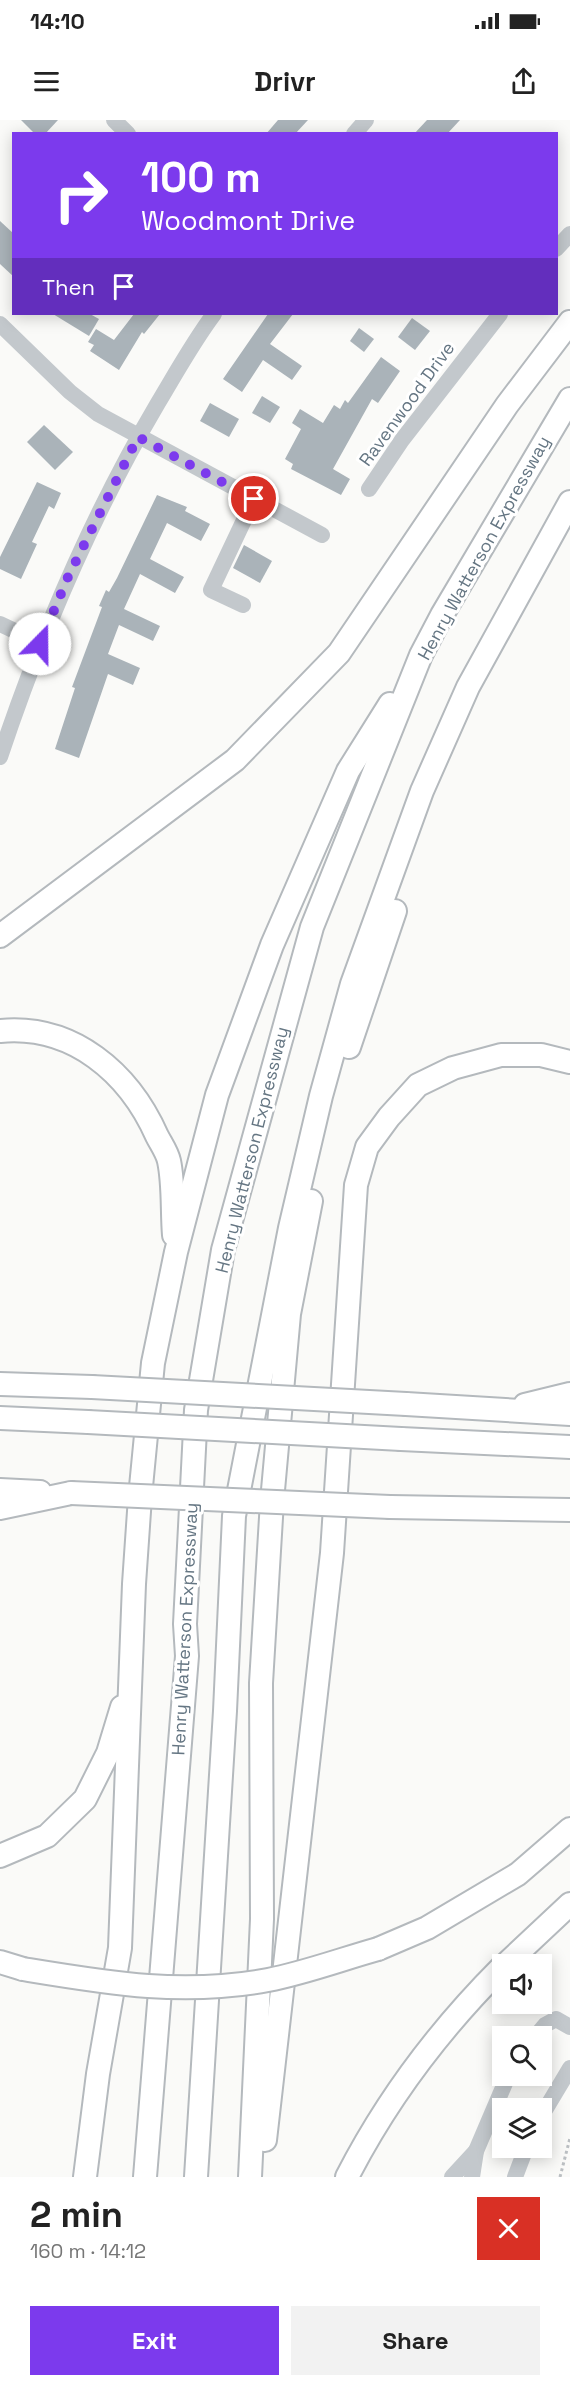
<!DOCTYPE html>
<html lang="en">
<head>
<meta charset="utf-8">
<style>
	:root { --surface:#fff; --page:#f2f2f2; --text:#222; --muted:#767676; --accent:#7c3aed }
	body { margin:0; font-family:"Space Grotesk",sans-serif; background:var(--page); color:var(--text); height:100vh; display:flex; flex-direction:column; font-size:22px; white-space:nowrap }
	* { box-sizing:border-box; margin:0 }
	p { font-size:20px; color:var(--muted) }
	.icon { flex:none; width:33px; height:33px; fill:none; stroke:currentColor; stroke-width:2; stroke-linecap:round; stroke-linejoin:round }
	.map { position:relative; height:2057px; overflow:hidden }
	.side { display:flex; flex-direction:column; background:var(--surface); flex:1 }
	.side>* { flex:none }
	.hud { position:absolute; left:12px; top:12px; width:546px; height:183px; border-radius:0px; box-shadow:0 3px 15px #0003; background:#7c3aed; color:#fff; overflow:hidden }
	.tools { position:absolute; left:492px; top:1834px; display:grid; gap:12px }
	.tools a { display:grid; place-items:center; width:60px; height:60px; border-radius:0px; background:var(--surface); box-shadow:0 3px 15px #0003; font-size:30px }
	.pin { position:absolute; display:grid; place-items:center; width:51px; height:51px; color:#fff; margin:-26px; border:3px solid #fff; border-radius:50%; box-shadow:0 2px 6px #0007 }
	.me { position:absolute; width:66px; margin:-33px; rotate:22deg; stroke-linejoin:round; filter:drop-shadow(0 0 4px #0008) }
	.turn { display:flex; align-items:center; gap:21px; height:126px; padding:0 30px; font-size:27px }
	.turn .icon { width:78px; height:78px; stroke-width:2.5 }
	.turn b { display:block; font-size:42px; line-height:51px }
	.then { display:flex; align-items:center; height:57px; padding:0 30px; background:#0003; gap:12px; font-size:22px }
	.round { display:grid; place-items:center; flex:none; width:63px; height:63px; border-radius:0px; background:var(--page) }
	.headline { display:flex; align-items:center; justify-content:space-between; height:102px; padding:0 30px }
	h1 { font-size:36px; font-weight:800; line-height:45px }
	.button { display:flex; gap:12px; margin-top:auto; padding:12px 30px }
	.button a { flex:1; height:69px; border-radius:0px; background:var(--accent); color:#fff; font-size:24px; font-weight:800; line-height:69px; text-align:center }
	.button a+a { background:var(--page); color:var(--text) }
	.status { display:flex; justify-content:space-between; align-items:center; height:42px; padding:0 30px; background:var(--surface); direction:ltr }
	.status svg { height:16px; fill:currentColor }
	header { display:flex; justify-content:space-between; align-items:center; height:78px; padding:0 30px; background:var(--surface); font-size:27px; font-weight:800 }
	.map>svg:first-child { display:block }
</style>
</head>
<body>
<div class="status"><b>14:10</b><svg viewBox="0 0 49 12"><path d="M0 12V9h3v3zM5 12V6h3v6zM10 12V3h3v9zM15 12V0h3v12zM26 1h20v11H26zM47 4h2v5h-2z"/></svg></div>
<header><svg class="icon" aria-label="menu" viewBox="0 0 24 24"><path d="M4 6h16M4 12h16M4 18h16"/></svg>Drivr<svg class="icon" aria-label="share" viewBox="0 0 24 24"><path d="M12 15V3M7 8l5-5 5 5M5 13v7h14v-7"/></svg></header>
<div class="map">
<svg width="570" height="2057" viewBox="0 0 570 2057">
	<rect width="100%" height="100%" fill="#fafaf8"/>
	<g fill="#aab3b9">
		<path d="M21,0H58L45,14H35Z"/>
		<path d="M278,0H308L295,14H266Z"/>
		<path d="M427,0H460L447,14H414Z"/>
		<path d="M0,101L14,114V157L0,144Z"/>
		<path d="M53,194H90L99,199L89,216Z"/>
		<path d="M134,194H160L144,214L142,212L119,250L90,231L94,225L88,222L96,209L114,220Z"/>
		<path d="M268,194H293L270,224L302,246L292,260L263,240L242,272L223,259Z"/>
		<path d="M412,198L430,211L415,230L398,217Z"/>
		<path d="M359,208L374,219L364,232L350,221Z"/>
		<path d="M381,237L400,251L378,283L372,279L333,349L350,359L341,375L291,349L293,344L285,339L301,309L292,303L300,289L323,303L334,285L340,289L345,280L348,283Z"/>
		<path d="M262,276L280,287L270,303L252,293Z"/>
		<path d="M210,283L239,299L229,317L200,301Z"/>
		<path d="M44,305L73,332L55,350L27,322Z"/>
		<path d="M37,362L61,373L54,389L49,386L32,422L37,424L21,459L0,449V437Z"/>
		<path d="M157,375L187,387L185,391L210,404L201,421L167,403L150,439L184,457L175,473L140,454L124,489L160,506L153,521L119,505L108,534L140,548L133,565L108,554L79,638L55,629L75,568L72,567L102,487L99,486L106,470L109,472L117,458Z"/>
		<path d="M244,425L272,441L260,463L233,448Z"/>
	</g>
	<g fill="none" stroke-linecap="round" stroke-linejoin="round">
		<g stroke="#b4b9bd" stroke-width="26">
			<g id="highway">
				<path d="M0,816L235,640L339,533L507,285L570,202"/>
				<path d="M0,911C73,904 129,953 157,1016C161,1024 167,1032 169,1041C174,1064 172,1091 174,1115"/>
				<path d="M349,927L395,791"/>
				<path d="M0,1264L92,1267"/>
				<path d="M406,1284L570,1294"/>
				<path d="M525,1285L570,1274"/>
				<path d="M0,1298L88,1302"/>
				<path d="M401,1319L570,1327"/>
				<path d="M0,1370L40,1372"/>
				<path d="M390,1387L570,1390"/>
				<path d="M0,1388L71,1373"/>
				<path d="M0,1736L47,1716L85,1679L108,1633L122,1587"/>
				<path d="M378,1829L427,1808L518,1754L570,1709"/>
				<path d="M0,1842L23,1849"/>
				<path d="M505,1845L570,1784"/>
				<path d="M265,2020L332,1433L356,1065L367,1027L389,997L418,965L453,948L501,935H541L570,942"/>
				<path d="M85,2057L98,1954L120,1828L134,1464L140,1377L153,1243L176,1132L217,975L272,825L348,651L390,584"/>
				<path d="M145,2057L187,1536L185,1504L196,1290L223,1130L312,807L421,535L442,495L570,279"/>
				<path d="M196,2057L225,1591L234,1396L290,1108L321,976L352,864L422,671L468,567L570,382"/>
				<path d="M250,2057L262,1799L261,1563L272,1381L289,1194L311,1081"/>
				<path d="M347,2057C387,1979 440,1909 502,1847"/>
			</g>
		</g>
		<path stroke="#bbbfc2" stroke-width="3" stroke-dasharray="3 3" stroke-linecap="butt" d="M560,2057L570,2018"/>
		<g stroke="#c3c8cc" stroke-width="16">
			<path d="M114,0L128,14"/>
			<path d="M354,14L366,0"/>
			<path d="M556,129L570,114"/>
			<path d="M0,204L70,272L98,294L322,415"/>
			<path d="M369,369L402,320L500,194"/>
			<path d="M243,485L211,470L254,379"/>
			<path d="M0,504L40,523"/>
			<path d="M0,637C41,514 92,395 158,283C176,253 193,222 214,194"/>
			<path d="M535,1917L545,1905L556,1899L570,1907"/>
			<path d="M542,1995L570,1948"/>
			<path d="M452,2057L476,2031"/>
			<path d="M472,2057L476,2031L508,1956"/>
			<path d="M515,2057L526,2028"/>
		</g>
		<use href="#highway" stroke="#fff" stroke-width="22"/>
		<g stroke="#b4b9bd" stroke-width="26" stroke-linecap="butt">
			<g id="highway-bridge">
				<path d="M92,1267L406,1284"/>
				<path d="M88,1302L401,1319"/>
				<path d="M71,1373L390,1387"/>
				<path d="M23,1849C108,1863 182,1876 268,1860C305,1853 342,1839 378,1829"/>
			</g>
		</g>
		<use href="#highway-bridge" stroke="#fff" stroke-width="22"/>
	</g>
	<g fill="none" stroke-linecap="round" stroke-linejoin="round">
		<path stroke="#7c3aed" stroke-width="10" stroke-dasharray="0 18" d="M40,524L68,457L138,317L254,379"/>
	</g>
	<g text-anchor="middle" stroke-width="6" stroke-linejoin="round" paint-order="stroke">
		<g font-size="18" fill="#657683" stroke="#fff">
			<text transform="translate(407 284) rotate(-54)" y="6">Ravenwood Drive</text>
			<text transform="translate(484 428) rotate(-61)" y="6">Henry Watterson Expressway</text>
			<text transform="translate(252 1030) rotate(-76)" y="6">Henry Watterson Expressway</text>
			<text transform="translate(185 1509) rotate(-87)" y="6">Henry Watterson Expressway</text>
		</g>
	</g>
</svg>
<div class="tools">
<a><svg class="icon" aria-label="sound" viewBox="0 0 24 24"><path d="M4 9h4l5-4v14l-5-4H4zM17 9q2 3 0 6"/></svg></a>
<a><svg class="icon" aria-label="search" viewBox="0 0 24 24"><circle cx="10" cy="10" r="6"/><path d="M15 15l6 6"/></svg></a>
<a><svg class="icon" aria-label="layers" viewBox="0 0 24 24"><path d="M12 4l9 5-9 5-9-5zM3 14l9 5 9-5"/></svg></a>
</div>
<div class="pin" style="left:254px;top:379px;background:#d93025"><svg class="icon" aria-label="arrive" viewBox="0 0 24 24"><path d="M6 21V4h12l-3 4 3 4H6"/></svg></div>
<svg class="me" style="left:40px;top:524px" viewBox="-20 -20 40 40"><circle r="19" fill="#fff"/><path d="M0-13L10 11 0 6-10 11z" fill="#7c3aed"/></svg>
<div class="hud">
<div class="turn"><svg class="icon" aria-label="right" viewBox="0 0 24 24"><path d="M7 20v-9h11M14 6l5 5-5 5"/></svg><div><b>100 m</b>Woodmont Drive</div></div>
<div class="then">Then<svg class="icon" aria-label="arrive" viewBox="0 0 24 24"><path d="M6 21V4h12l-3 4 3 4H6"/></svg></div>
</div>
</div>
<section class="side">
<div class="headline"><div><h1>2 min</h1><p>160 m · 14:12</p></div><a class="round" style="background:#d93025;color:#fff"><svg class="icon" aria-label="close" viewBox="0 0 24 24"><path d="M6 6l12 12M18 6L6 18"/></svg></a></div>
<div class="button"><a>Exit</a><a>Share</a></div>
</section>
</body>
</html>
